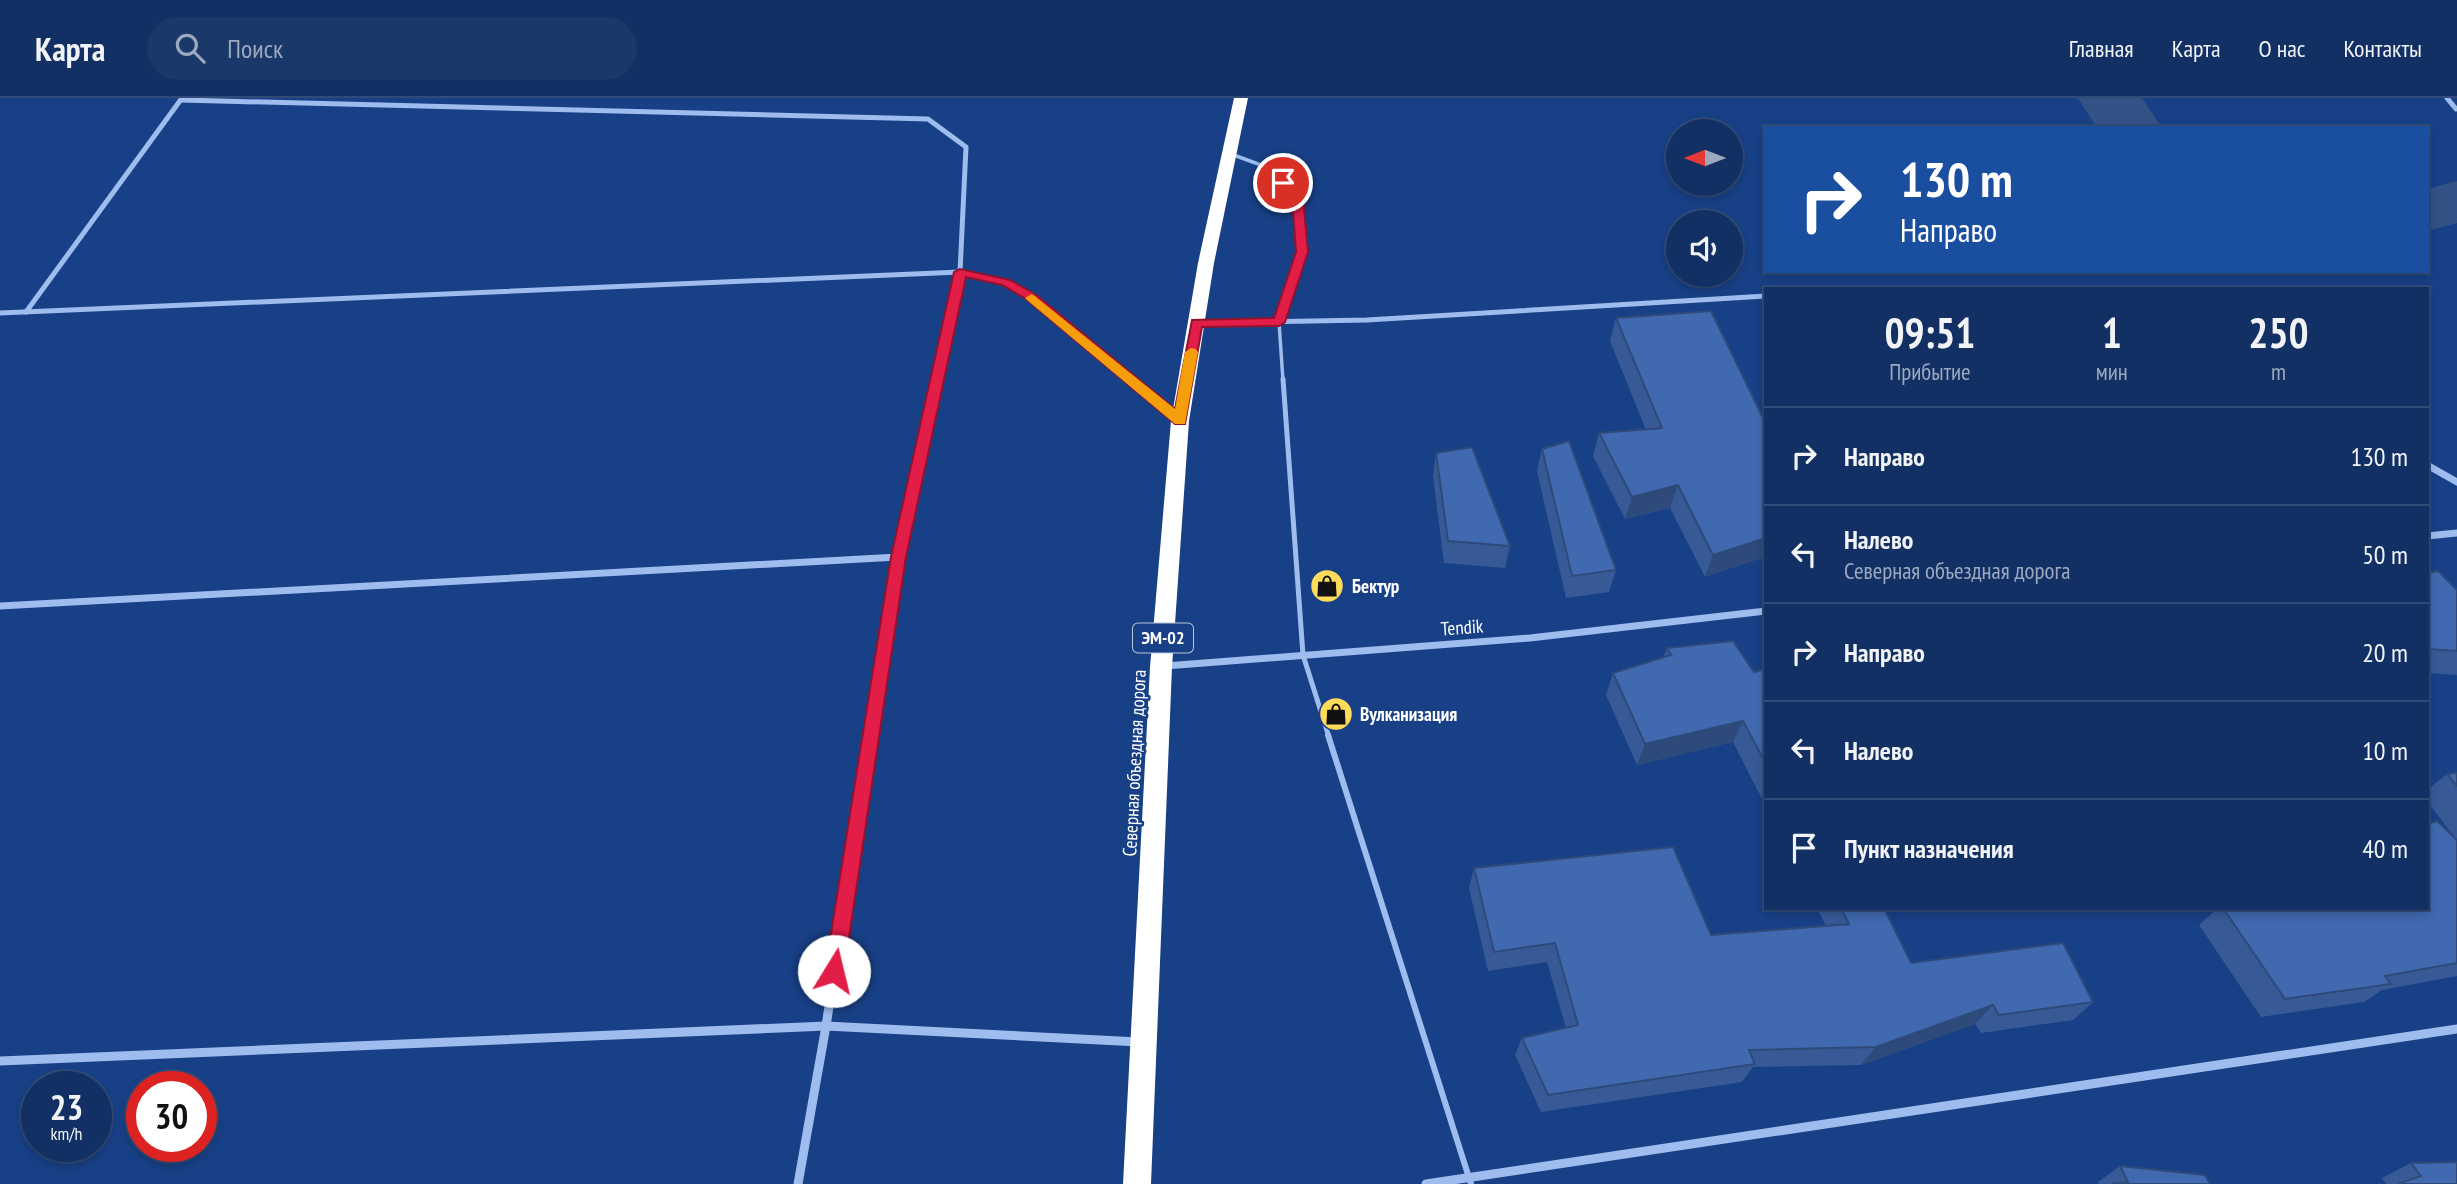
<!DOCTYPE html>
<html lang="ru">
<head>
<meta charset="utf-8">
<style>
	:root { --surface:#123064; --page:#1b386a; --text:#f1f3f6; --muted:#9ca9bf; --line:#314b78 }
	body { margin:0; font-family:"PT Sans Narrow",sans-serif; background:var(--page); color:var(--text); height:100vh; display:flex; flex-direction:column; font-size:26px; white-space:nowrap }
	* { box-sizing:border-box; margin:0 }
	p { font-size:23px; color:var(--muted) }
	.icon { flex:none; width:38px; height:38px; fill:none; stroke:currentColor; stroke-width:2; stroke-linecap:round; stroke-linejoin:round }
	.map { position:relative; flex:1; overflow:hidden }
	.sheet { position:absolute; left:1764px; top:189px; width:665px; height:623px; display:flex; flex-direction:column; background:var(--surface); border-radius:0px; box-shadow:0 4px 10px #0003,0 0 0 2px var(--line) }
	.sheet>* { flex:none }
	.banner { position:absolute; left:1764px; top:28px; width:665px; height:147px; border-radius:0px; box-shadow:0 4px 10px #0003,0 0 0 2px var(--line); background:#1a4fa0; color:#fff; overflow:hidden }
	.needle { width:46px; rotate:270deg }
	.fabs { position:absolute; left:1666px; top:21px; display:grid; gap:14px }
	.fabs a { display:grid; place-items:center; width:77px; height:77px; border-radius:50%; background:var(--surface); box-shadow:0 4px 10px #0003,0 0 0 2px var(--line); font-size:35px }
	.speed { position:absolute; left:21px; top:973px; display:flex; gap:14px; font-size:35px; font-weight:700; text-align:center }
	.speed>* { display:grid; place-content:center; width:91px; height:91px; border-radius:50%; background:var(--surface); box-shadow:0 4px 10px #0003,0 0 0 2px var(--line); line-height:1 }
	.speed small { font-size:18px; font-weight:400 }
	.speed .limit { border:10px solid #d22; background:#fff; color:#111 }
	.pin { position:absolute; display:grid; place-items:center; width:60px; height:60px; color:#fff; margin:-30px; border:4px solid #fff; border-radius:50%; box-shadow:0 2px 7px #0007 }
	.me { position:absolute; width:77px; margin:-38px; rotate:9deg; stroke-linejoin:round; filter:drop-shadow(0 0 5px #0008) }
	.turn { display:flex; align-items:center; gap:24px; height:147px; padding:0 21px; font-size:32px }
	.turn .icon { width:91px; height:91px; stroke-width:2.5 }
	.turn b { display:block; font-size:49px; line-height:60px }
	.eta { display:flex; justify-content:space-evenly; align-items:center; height:119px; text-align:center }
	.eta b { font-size:42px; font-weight:800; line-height:49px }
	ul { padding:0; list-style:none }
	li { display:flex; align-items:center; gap:21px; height:98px; padding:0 21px; border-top:2px solid var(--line) }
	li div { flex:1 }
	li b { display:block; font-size:26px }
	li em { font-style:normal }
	header { display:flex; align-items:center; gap:42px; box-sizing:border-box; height:98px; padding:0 35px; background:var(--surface); border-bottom:2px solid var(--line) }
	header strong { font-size:33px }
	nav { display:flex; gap:38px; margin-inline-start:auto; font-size:24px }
	.search { width:490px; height:63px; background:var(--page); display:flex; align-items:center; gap:18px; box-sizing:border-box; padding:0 24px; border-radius:38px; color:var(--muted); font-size:26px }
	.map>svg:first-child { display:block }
</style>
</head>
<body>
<header>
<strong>Карта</strong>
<div class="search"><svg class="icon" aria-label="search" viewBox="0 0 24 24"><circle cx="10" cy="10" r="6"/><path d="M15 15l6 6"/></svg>Поиск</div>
<nav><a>Главная</a><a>Карта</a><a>О нас</a><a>Контакты</a></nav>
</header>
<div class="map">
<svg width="2457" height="1086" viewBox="0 0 2457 1086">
	<rect width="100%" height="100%" fill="#184086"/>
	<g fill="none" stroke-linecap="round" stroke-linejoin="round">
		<g fill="#345286" fill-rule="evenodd">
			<path d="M2078,0H2142L2162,30H2097Z"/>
			<path d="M2457,83V125L2427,133V91Z"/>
		</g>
		<path stroke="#9ebced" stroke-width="3.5" d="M1231,56L1269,70L1297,99L1302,154L1279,224L1283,283"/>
		<path stroke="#9ebced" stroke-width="5" d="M1283,281L1303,557L1329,639"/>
		<path stroke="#9ebced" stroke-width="6" d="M1328,637L1471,1086"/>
		<g stroke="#9ebced" stroke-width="5">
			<path d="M2447,0L2456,11"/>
			<path d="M181,2L928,21L966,49L960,174L936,283"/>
			<path d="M26,214L182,0"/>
			<path d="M0,215L960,174L1006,184L1031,199L1132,283"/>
			<path d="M1197,225L1367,222L1766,198"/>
		</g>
		<g stroke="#9ebced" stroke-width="7">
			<path d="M1130,281L1178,321"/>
			<path d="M2427,367L2457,384"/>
			<path d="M2427,438L2457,435"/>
			<path d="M0,508L898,459"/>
			<path d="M1165,568L1530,540L1766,513"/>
			<path d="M870,639L898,459L937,281"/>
		</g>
		<g stroke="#9ebced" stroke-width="9">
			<path d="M0,963L826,928L1139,944"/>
			<path d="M798,1086L826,928L871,637"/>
			<path d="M1426,1086L2457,931"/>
		</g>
		<path fill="#fff" fill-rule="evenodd" d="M1234,0H1248L1214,165L1189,323L1172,569L1151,1086H1123L1150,569L1171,323L1198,165Z"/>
	</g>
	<g fill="#375a96">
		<path d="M1616,220L1766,326L1705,479L1670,410L1625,421L1593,358L1599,335L1646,332L1610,243Z"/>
		<path d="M1542,351L1616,472L1609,494L1566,500L1537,373Z"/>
		<path d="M1436,355L1510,448L1505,470L1444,465L1433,378Z"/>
		<path d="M2427,475L2457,492V577L2427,575Z"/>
		<path d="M1667,550L1754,574L1766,571V709L1733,644L1637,667L1606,597L1613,575L1663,560Z"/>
		<path d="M2457,675V878L2382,892L2364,904L2261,919L2199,827L2218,810H2427L2455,740L2427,703V692L2447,676Z"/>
		<path d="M1474,770L1711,837L1826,828L1817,810H1884L1911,865L2093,904L2073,922L1981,935L1975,926L1861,967L1753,969L1742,984L1541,1014L1515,957L1522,940L1566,930L1547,864L1488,873L1469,790Z"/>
		<path d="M2411,1065L2457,1086H2386L2382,1080Z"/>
		<path d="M2120,1068L2210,1086H2099L2098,1084Z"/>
	</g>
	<g fill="#2d4a7a">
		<path d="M1678,387L1670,410L1625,421L1632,399Z"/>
		<path d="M1766,440V459L1705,479L1713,457Z"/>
		<path d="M1743,623L1733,644L1637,667L1645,646Z"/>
		<path d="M1993,907L1975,926L1861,967L1876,949Z"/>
	</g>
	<g fill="#4069af" stroke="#2d4a7a" stroke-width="2">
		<path d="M1711,213L1766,326V440L1713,457L1678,387L1632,399L1599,335L1662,330L1616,220Z"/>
		<path d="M1569,343L1616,472L1572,478L1542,351Z"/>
		<path d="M1472,349L1510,448L1448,443L1436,355Z"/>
		<path d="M2438,473L2457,492V553L2427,551V475Z"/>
		<path d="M1733,543L1754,574L1766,571V666L1743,623L1645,646L1613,575L1671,557L1667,550Z"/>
		<path d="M2457,675V688L2447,676Z"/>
		<path d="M2437,723L2457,742V865L2385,878L2391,886L2285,901L2223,810H2427V726Z"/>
		<path d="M1673,749L1711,837L1849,826L1841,810H1884L1911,865L2063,845L2093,904L1999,917L1993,907L1876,949L1749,952L1755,966L1548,997L1522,940L1578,927L1555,845L1494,854L1474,770Z"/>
		<path d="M2457,1064V1086H2398L2421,1078L2411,1065Z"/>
		<path d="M2120,1068L2205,1077L2210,1086H2112L2128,1084Z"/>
	</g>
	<path fill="#e11d48" stroke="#92132f" stroke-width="2" d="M1279,82H1287L1303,99L1308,154L1285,224L1279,228L1202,229L1185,326H1175L1026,201L1002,187L966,179L906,459L844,873L841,879L834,882L828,879L825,873L891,459L954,174L960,171L1010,182L1035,196L1175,311L1192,222L1274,220L1296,154L1292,99L1279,87Z"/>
	<path fill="#f59e0b" d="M1032,196L1175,311L1185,254L1191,250L1196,251L1198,254L1185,326H1175L1027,202L1025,200Z"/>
	<defs>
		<g id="shop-disc" transform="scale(1.75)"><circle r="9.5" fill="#ffdb5a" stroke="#184086"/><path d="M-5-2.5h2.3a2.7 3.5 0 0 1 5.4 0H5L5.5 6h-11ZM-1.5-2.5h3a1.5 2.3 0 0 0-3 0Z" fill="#111"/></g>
	</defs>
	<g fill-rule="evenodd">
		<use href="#shop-disc" x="1327" y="488"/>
		<use href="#shop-disc" x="1336" y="616"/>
	</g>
	<g text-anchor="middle" stroke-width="5" stroke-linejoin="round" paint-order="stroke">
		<rect fill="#184086" stroke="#bac6db" stroke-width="2" x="1133" y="525.5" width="60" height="29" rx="5"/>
		<g font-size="18" font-weight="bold" fill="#fff">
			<text x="1163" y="546">ЭМ-02</text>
		</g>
		<g font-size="19" font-weight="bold" fill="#fff" stroke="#184086" text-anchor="start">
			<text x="1352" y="495">Бектур</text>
			<text x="1360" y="623">Вулканизация</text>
		</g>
		<g font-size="19" fill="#fff" stroke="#184086">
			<text transform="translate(1462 529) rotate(-4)" y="7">Tendik</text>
			<text transform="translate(1134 665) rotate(-87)" y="7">Северная объездная дорога</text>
		</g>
	</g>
</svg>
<div class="fabs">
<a><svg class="needle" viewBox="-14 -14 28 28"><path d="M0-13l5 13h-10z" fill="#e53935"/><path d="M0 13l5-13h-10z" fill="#9ca9bf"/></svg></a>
<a><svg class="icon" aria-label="sound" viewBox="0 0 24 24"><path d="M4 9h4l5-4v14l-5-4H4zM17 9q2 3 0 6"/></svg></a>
</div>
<div class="speed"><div>23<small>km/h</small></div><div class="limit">30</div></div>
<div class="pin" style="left:1283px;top:85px;background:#d93025"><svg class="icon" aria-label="arrive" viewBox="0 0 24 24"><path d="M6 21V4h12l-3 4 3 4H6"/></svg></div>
<svg class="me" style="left:834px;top:873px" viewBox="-20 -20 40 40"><circle r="19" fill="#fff"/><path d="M0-13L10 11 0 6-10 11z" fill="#e11d48"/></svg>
<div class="banner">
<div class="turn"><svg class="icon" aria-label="right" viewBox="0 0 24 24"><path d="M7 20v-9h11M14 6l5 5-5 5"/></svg><div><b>130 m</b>Направо</div></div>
</div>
<section class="sheet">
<div class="eta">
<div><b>09:51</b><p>Прибытие</p></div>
<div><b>1</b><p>мин</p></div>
<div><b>250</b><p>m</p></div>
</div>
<ul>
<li><svg class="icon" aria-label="right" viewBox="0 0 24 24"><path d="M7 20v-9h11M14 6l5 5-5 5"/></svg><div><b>Направо</b></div><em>130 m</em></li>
<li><svg class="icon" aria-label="left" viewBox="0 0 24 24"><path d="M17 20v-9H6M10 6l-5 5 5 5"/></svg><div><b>Налево</b><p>Северная объездная дорога</p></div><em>50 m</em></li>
<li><svg class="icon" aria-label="right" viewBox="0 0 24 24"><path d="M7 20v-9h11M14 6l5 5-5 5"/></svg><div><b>Направо</b></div><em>20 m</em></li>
<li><svg class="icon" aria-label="left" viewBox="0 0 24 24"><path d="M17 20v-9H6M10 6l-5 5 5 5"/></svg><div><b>Налево</b></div><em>10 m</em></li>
<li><svg class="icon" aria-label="arrive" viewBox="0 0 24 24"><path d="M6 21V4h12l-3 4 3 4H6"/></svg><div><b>Пункт назначения</b></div><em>40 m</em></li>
</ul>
</section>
</div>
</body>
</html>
